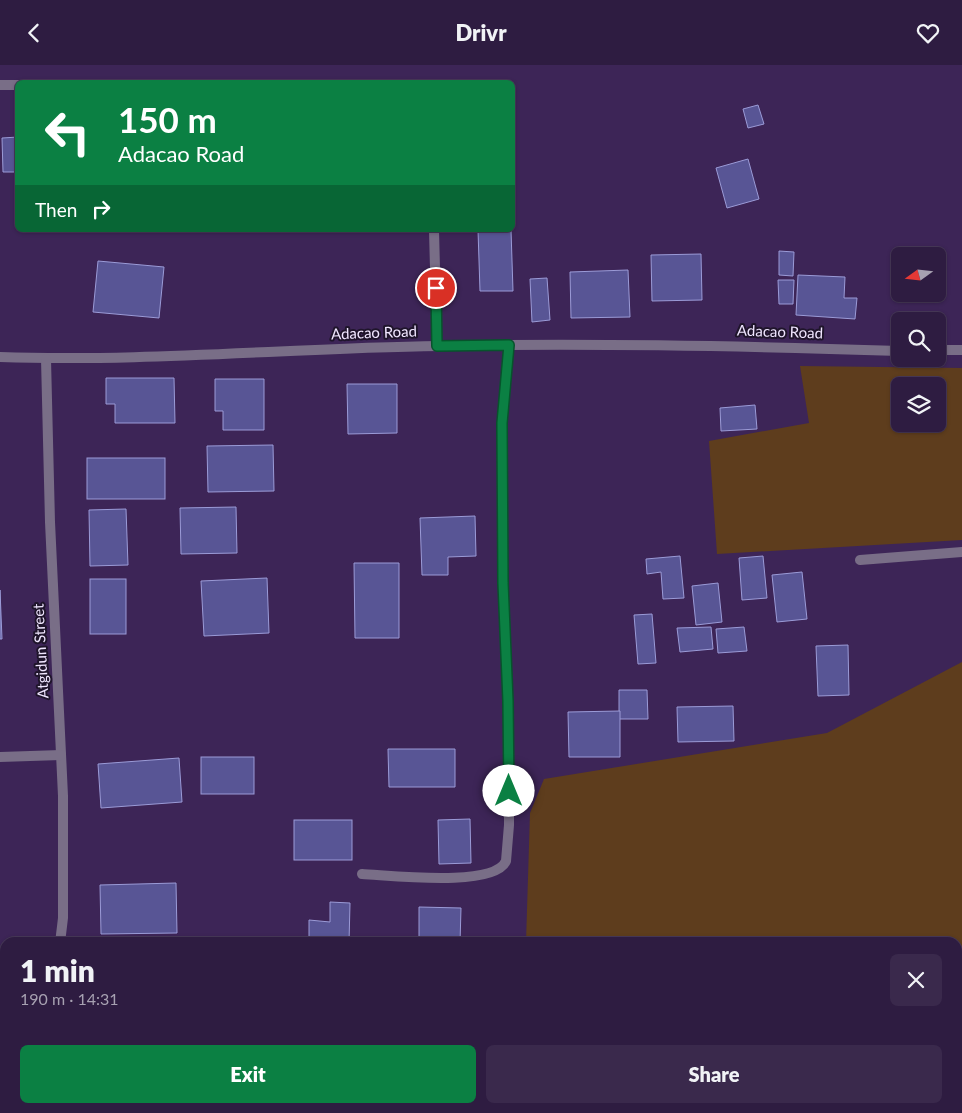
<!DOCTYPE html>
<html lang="en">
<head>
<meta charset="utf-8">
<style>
	:root { --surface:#2e1c41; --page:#3a294c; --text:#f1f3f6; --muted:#a7a1b1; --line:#493a5a; --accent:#0b8043 }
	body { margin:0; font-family:Lato,sans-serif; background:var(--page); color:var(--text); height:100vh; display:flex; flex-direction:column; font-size:19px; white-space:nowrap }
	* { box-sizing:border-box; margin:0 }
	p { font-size:16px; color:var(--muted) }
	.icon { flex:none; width:28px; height:28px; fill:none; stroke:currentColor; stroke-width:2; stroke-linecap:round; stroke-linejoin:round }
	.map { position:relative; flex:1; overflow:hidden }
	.side { position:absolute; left:0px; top:872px; width:962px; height:176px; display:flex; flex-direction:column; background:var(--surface); border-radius:15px 15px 0 0; box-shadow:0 1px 4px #0004,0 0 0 1px var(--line) }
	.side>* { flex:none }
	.guide { position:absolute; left:15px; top:15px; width:500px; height:152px; border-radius:8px; box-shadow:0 1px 4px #0004,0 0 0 1px var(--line); background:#0b8043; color:#fff; overflow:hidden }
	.needle { width:32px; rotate:255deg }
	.buttons { position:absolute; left:891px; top:182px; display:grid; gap:10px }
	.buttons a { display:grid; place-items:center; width:55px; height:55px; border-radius:8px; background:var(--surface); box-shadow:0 1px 4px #0004,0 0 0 1px var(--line); font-size:25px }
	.pin { position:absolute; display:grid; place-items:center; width:42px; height:42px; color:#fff; margin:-21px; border:2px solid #fff; border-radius:50%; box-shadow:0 1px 5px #0007 }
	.me { position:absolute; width:55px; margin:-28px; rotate:0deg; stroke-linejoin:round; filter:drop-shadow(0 0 4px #0008) }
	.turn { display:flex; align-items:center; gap:18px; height:105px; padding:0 20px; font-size:22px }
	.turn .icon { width:65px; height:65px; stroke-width:2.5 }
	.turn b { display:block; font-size:35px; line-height:42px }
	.then { display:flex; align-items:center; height:48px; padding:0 20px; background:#0003; gap:10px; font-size:19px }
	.round { display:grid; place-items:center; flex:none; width:52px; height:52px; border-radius:8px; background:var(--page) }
	.head { display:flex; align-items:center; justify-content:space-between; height:85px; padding:0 20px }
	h1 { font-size:30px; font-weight:800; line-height:38px }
	.cta { display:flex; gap:10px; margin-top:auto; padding:10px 20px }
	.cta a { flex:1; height:58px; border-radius:8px; background:var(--accent); color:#fff; font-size:20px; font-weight:800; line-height:58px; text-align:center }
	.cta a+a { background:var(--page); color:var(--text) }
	header { display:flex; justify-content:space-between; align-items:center; height:65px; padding:0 20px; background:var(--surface); font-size:22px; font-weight:800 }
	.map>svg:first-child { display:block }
</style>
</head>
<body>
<header><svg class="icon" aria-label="back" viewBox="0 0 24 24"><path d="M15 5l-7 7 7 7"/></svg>Drivr<svg class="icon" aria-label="heart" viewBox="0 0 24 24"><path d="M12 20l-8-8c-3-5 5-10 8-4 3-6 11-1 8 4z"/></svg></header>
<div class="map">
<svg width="962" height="1048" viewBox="0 0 962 1048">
	<rect width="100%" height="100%" fill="#3d2557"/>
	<g fill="#5e3d1d" fill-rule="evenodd">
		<path d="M800,301L962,303V475L717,489L709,376L809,358ZM900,321H938V359H900Z"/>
		<path d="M962,597V1048H558L557,1044H958V878L526,877L530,748L544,714L827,668Z"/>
	</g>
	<g fill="#585595" stroke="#9b9bd7">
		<path d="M758,40L764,59L748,63L743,44Z"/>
		<path d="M18,72V107H3L2,73Z"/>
		<path d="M748,94L759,134L727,143L716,103Z"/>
		<path d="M478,165H511L513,226H480Z"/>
		<path d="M779,186L794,187L793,211L779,210Z"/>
		<path d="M701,189L702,235L652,236L651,190Z"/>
		<path d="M98,196L164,202L159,253L93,247Z"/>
		<path d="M628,205L630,252L571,253L570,207Z"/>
		<path d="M798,210L845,212L844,233H857L855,254L796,250Z"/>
		<path d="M547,213L550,255L532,257L530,214Z"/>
		<path d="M778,215H794L793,239H779Z"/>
		<path d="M106,313H174L175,358H115V339H106Z"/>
		<path d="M215,314H264V365H223V346H215Z"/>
		<path d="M347,319H397V368L348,369Z"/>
		<path d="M755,340L757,364L721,366L720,343Z"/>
		<path d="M273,380L274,426L208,427L207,381Z"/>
		<rect x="87" y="393" width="78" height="41"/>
		<path d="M236,442L237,488L181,489L180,443Z"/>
		<path d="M126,444L128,500L90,501L89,445Z"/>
		<path d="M475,451L476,491L448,492V510H422L420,453Z"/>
		<path d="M680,491L684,533L663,534L661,507L647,509L646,494Z"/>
		<path d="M763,491L767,533L742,535L739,493Z"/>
		<path d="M354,498H399V573H355Z"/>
		<path d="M802,507L807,554L777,557L772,510Z"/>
		<path d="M267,513L269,568L204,571L201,516Z"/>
		<rect x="90" y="514" width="36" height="55"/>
		<path d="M718,518L722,557L696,560L692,521Z"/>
		<path d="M0,525L2,574H0Z"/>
		<path d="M652,549L656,598L638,599L634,550Z"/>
		<path d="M711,562L713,584L680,587L677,563Z"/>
		<path d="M744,562L747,586L718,588L716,564Z"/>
		<path d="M848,580L849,630L818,631L816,581Z"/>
		<path d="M619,625H647L648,654H619Z"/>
		<path d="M733,641L734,676L678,677L677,642Z"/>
		<path d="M620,646V692H569L568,647Z"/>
		<path d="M388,684H455V722H389Z"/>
		<rect x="201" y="692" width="53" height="37"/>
		<path d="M179,693L182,737L101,743L98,699Z"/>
		<path d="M470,754L471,798L439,799L438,755Z"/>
		<rect x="294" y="755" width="58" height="40"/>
		<path d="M176,818L177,868L101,869L100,820Z"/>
		<path d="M330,837L350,838L349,878H309V855L330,857Z"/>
		<path d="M419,842L461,843L460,878H419Z"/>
		<path d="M0,917L5,919V937L0,957Z"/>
		<rect x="138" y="1044" width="46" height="4"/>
		<rect x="207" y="1044" width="38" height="4"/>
		<path d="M484,1044H502L486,1048Z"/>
	</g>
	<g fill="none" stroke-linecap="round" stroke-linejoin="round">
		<g stroke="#796e87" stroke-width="10">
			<path d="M0,20H18"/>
			<path d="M434,165L437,281"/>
			<path d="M938,285H962"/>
			<path d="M0,292C146,297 292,283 439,281C592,278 746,281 900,286"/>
			<path d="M46,294L50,457L63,731V853L60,878"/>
			<path d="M860,495L962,487"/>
			<path d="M0,692L61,690"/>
			<path d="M362,809C389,810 494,823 506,796L509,760V658L503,518L502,358L509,280"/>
			<path d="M23,1048V1044"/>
		</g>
	</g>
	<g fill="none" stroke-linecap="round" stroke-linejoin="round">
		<g stroke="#07532c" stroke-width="12">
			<path id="route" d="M436,223L437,281L509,280L502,358L503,518L508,636L509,726"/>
		</g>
		<use href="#route" stroke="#0b8043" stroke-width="9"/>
	</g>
	<g text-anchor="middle" stroke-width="4" stroke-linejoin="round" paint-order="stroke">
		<g font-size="15" fill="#f0e6ff" stroke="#1f152b">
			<text transform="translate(780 267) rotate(2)" y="5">Adacao Road</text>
			<text transform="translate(374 268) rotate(-2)" y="5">Adacao Road</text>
			<text transform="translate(41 586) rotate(-93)" y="5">Atgidun Street</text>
		</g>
	</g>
</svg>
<div class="buttons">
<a><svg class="needle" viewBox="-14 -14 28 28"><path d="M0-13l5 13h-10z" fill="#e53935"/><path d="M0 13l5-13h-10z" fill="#a7a1b1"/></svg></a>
<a><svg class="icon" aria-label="search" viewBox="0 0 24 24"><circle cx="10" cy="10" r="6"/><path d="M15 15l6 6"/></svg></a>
<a><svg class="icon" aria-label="layers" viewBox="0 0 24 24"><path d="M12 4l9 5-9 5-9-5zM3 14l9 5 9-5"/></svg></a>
</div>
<div class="pin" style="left:436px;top:223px;background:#d93025"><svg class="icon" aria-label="arrive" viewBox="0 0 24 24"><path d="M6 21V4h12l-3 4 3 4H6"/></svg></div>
<svg class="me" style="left:509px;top:726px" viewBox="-20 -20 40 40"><circle r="19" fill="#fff"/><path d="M0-13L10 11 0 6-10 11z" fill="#0b8043"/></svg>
<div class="guide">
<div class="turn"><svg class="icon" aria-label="left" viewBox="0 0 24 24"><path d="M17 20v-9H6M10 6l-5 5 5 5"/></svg><div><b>150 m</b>Adacao Road</div></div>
<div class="then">Then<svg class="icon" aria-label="right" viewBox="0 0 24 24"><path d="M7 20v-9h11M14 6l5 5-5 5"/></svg></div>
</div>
<section class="side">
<div class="head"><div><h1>1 min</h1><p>190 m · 14:31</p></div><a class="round"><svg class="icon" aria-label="close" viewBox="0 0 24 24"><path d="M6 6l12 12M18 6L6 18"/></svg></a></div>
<div class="cta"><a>Exit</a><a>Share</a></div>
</section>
</div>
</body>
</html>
